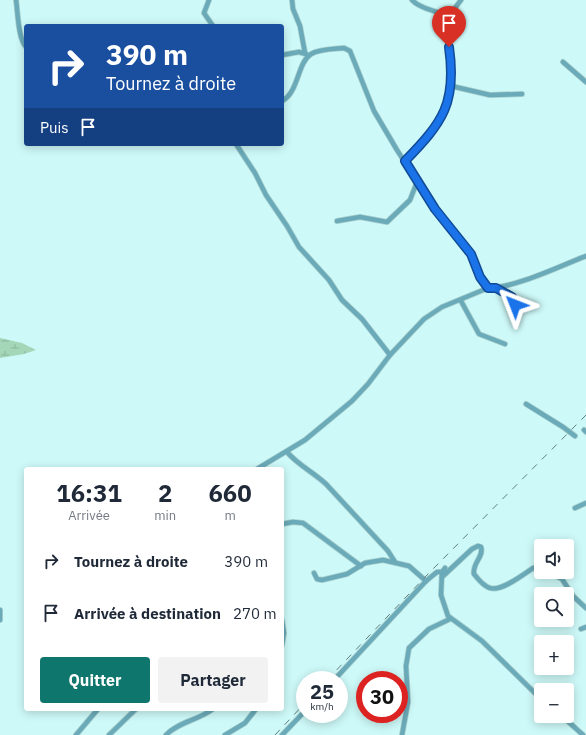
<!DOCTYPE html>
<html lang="fr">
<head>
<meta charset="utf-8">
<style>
	:root { --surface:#fff; --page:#f2f2f3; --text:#1f2937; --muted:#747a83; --accent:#0f766e }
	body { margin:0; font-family:"IBM Plex Sans",sans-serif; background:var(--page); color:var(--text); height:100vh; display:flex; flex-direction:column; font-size:15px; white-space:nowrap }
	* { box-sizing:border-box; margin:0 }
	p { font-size:13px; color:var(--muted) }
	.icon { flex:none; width:22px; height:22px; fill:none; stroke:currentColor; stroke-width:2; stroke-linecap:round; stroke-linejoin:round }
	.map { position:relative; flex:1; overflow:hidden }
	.panel { position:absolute; left:24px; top:467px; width:260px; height:244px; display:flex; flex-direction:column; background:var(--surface); border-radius:4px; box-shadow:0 2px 10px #0003 }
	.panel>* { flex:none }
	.top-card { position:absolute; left:24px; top:24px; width:260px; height:122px; border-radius:4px; box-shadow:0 2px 10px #0003; background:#1a4fa0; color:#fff; overflow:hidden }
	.buttons { position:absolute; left:534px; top:539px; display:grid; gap:8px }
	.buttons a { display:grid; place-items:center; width:40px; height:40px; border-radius:4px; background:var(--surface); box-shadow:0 2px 10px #0003; font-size:20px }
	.speed { position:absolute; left:296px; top:671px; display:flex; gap:8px; font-size:20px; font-weight:700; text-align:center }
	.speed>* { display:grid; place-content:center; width:52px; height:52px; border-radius:50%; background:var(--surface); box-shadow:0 2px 10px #0003; line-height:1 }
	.speed small { font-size:10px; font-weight:400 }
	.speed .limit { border:6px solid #d22; background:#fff; color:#111 }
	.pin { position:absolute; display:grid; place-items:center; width:34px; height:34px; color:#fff; margin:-41px -17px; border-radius:50% 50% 50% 0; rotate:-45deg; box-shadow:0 0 4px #0007 }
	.pin .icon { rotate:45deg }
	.me { position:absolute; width:44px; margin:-22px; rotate:315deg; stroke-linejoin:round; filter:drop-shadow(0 0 3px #0008) }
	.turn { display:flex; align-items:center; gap:14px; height:84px; padding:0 16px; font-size:18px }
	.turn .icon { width:52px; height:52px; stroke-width:2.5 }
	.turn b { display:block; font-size:28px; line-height:34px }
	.then { display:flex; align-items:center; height:38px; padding:0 16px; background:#0003; gap:8px; font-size:15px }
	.eta { display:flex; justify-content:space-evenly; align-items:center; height:68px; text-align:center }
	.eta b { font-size:24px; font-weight:700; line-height:28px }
	.action { display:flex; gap:8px; margin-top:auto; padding:8px 16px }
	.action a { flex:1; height:46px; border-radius:4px; background:var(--accent); color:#fff; font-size:16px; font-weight:700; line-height:46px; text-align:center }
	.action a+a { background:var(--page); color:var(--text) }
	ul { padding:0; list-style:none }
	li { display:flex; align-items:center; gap:12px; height:52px; padding:0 16px }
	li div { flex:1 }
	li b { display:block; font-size:15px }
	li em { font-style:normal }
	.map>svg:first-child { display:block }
</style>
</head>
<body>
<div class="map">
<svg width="586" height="735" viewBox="0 0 586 735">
	<defs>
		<pattern id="wetland-marsh" width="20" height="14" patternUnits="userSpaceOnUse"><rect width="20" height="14" fill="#a3d7b7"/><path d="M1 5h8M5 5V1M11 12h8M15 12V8" fill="none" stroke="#8bb89d"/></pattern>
	</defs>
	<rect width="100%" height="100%" fill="#cdf9f8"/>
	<path fill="url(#wetland-marsh)" d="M0,338L22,343L36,350L24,354L0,358Z"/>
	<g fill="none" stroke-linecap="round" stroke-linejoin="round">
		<g stroke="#abd2d1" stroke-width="6">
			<g id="minor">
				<path d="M16,0C18,13 18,38 26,47"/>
				<path d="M209,0L204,13L213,26"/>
				<path d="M292,0L293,9L300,26L305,53"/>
				<path d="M412,0C422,11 438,9 445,17"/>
				<path d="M282,55L299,52L306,54"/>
				<path d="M563,62L586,82"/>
				<path d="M451,86L490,95L522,94"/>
				<path d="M282,101C299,92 297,63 311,54C319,49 335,49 344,48L350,51L374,111L397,150L435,209L471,254L480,277L488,288"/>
				<path d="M236,144L255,173L266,195L287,226L299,247L329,280L342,300L362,319L390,355"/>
				<path d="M405,161C434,131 455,108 451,63C450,48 445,33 445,17L452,12L461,0"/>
				<path d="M337,221L360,217L387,222L410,200L417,182"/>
				<path d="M496,288L512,297L518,310"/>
				<path d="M461,301L479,334L505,344"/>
				<path d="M526,404L563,427L575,436"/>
				<path d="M584,430L586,432"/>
				<path d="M287,452C298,465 313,472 326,484L388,551L395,562"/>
				<path d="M257,469L305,440L352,401L368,384L390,355L424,319L442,307L488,288C515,288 560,266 586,256"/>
				<path d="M575,508L586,503"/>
				<path d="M282,524L293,522L303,523L361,566"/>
				<path d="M445,568L442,572L441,595L448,616L482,641L541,699"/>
				<path d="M548,572L562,579L573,596L586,608"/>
				<path d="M314,573L317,579L322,580L347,574L365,563L383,560L409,566L426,581"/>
				<path d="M442,577L472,549L478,546L481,547C484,557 472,563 474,574C478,579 483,586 490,588C501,592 524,574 533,568L541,570"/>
				<path d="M0,610V620"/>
				<path d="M282,620L284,633L282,645"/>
				<path d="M581,629L586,627"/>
				<path d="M334,680L426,581L437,572H442"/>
				<path d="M562,716L583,735"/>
				<path d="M76,735L98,709"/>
				<path d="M109,735L136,709"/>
				<path d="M166,735C178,722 199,720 213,709"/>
				<path d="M225,735L245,723L256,709"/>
				<path d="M282,735L305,711"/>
				<path d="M402,735L408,702L406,666L409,648L429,629L450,619"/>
			</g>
		</g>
		<use href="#minor" stroke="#6baab8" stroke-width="4.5"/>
		<g stroke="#617e7e" stroke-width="1" stroke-dasharray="7 7" stroke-linecap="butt">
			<path d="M327,680L428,574L586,415"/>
			<path d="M275,735L305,703"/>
		</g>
	</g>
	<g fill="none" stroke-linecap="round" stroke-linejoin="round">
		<g stroke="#114b97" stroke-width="10">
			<path id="route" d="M449,47C457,103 443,122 405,161L435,209L471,254L480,277L488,288H496L512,297L515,305"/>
		</g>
		<use href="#route" stroke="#1a73e8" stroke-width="7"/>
	</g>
</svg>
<div class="buttons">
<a><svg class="icon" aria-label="sound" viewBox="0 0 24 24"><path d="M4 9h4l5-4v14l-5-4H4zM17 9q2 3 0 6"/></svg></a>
<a><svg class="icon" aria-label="search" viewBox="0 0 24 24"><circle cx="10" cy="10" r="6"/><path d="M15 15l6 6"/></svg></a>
<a>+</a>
<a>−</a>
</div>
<div class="speed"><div>25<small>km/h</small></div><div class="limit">30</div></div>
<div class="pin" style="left:449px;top:47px;background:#d93025"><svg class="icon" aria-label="arrive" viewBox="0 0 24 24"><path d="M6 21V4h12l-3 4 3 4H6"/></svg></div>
<svg class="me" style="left:515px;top:305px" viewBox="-20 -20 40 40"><path d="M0-17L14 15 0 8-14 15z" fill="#1a73e8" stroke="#fff" stroke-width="4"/></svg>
<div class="top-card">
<div class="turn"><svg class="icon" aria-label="right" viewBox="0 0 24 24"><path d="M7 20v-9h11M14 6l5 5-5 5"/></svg><div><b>390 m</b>Tournez à droite</div></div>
<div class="then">Puis<svg class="icon" aria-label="arrive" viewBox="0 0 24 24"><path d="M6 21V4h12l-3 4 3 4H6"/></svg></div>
</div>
<section class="panel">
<div class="eta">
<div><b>16:31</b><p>Arrivée</p></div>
<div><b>2</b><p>min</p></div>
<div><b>660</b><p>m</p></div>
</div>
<ul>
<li><svg class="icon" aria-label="right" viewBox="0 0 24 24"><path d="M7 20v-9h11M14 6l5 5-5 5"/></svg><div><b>Tournez à droite</b></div><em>390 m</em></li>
<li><svg class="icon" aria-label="arrive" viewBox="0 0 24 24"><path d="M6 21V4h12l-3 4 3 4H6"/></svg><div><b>Arrivée à destination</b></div><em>270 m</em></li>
</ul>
<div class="action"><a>Quitter</a><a>Partager</a></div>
</section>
</div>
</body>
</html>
